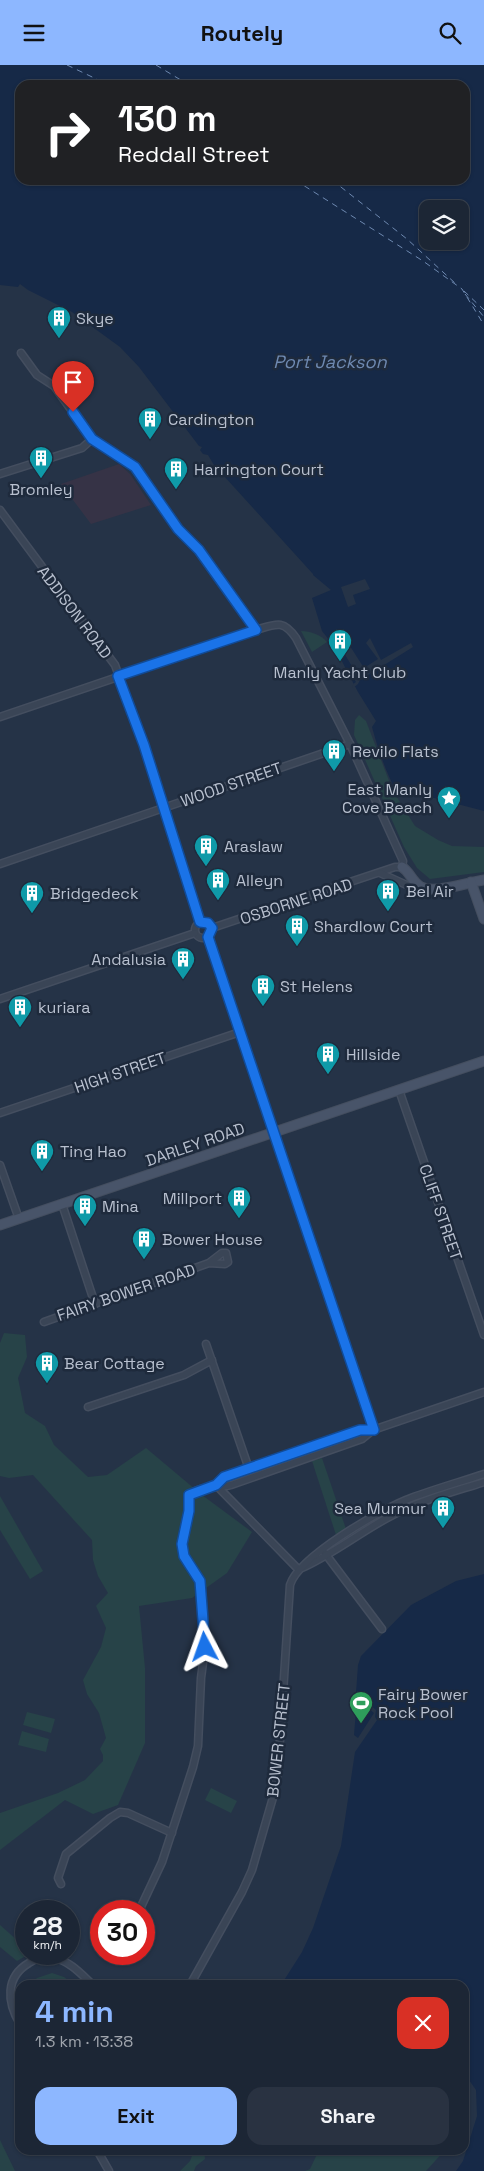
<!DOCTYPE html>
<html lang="en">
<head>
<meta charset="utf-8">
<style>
	:root { --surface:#1c2635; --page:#293241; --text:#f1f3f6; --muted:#a0a5ad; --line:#3a4350; --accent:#8db7ff }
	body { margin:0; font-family:"Space Grotesk",sans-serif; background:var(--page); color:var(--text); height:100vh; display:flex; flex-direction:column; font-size:19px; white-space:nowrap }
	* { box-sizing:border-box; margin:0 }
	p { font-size:16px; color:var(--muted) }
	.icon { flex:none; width:28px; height:28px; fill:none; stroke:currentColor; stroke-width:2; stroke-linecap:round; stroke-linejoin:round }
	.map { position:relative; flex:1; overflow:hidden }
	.drawer { position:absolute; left:15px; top:1915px; width:454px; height:175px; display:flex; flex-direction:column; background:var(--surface); border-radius:15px; box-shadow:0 1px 4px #0004,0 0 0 1px var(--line) }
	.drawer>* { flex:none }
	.guide { position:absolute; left:15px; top:15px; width:455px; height:105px; border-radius:15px; box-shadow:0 1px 4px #0004,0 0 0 1px var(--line); background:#202124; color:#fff; overflow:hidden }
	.controls { position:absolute; left:419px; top:135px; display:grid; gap:10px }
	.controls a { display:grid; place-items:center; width:50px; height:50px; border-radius:10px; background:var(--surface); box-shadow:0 1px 4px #0004,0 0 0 1px var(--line); font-size:25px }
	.speed { position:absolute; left:15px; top:1835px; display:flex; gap:10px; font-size:25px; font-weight:700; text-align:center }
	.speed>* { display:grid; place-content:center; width:65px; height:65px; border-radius:50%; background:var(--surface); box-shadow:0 1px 4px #0004,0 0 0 1px var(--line); line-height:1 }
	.speed small { font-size:12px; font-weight:400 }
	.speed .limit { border:8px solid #d22; background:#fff; color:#111 }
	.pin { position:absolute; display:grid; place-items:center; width:42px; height:42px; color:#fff; margin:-51px -21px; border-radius:50% 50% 50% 0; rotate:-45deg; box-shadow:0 0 5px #0007 }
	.pin .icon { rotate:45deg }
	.me { position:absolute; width:55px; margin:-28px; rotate:356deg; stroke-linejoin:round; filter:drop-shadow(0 0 4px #0008) }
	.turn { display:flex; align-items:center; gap:18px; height:105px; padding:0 20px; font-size:22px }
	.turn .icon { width:65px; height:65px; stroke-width:2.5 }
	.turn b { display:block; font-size:35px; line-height:42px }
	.round { display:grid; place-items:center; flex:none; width:52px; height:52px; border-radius:15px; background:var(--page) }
	.summary { display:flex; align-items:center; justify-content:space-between; height:85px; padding:0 20px }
	h1 { font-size:30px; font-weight:700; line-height:38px; color:var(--accent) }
	.action { display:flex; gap:10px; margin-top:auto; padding:10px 20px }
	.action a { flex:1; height:58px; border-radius:15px; background:var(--accent); color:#111; font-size:20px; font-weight:700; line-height:58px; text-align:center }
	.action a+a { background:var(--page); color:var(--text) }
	header { display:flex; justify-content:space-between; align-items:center; height:65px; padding:0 20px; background:var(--accent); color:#111; font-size:22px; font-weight:700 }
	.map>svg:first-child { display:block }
</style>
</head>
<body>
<header><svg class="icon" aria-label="menu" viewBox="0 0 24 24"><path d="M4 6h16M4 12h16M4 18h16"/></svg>Routely<svg class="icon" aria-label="search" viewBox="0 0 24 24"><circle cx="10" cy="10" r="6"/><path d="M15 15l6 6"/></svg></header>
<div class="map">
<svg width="484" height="2106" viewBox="0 0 484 2106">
	<rect width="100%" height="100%" fill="#253347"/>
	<path fill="#363346" d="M119,399L130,409L151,440L91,459L61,419Z"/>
	<g fill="#274348">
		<path d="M301,566C311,566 321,570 327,577L312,587Z"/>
		<path d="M359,650L366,656L393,726L415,761L438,775L452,781L484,782V807L430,814L417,803L404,782L354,670L355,655Z"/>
		<path d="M4,1268L25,1270L27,1292L18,1313L25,1348L45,1361L54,1380L88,1412L107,1410L146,1383L202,1430L252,1467L227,1508L192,1533L139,1541L145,1603V1678L118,1740L93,1749L65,1735L0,1785V1748L58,1728L85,1715L103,1696V1690L100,1684L106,1673L99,1648L87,1629L83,1615L101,1582L106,1563L96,1541L108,1528L98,1511L93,1495L92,1475L33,1410L9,1413L0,1411V1278Z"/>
		<path d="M322,1393L346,1464L336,1470L312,1396Z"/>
		<path d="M0,1431L43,1506L30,1514L0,1465Z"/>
		<path d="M27,1647L55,1654L51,1668L23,1660Z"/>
		<path d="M22,1666L49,1674L46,1687L18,1680Z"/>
		<path d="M211,1723L237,1736L231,1748L205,1735Z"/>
		<path d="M0,1860L26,1883V1889H29L17,1896L0,1882Z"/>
		<path d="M52,1908L64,1912L74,1920H30L37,1913Z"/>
		<path d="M0,2075L15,2106H0Z"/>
		<path d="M194,2085H204L205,2094L196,2101L194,2106H180L190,2096Z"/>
		<path d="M319,2085H445L426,2106H305L310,2104Z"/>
	</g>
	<g fill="#162947" fill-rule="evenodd">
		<path d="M0,0H484V746L419,729L396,726C385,705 378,684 372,662L376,656L358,627L334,581L322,566L312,533L331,525L313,510V509L214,400L208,390L203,389L200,385L202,382L199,381L139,302L120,282L72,247L28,225L20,219L18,222L0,220ZM20,20H465V115H20ZM428,144H460V176H428Z"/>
		<path d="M484,1509V2106H456L463,2096L477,2051L476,2025L464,2008V1920H281L302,1887L313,1863L341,1781L355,1687L377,1655L375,1652L376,1645L356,1628L358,1600L361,1591L411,1540L456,1516Z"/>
		<path d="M357,1634L374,1648L358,1673L354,1670Z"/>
	</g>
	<g fill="#253347">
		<path d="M365,514L370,524L353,530L356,539L348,542L341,522Z"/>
		<path d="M370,573L381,595L411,578L413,582L360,615L358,619L353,623L352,620L356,617L349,606L353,603L341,583L348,578L364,603L378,594L366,578Z"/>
	</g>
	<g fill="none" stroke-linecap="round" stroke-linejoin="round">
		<g stroke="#6e89b1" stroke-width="1" stroke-dasharray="6 5" stroke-linecap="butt">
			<path d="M67,0L109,20"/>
			<path d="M156,0L189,20"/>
			<path d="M295,115L423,196L462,224L484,260"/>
			<path d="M332,115L407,174L456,219"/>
			<path d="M464,226L484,245"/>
			<path d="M465,229L484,252"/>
		</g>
		<g stroke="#444e5f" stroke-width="9">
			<g id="street">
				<path d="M92,374L135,402L178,464L199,485L256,565"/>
				<path d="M0,409L82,383L92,374L54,321L37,310L21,288"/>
				<path d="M0,445L115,600L144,681L200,857"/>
				<path d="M0,652L256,565C276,559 283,554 296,573L350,679L403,796L402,802H395L212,863"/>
				<path d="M0,799L350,679"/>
				<path d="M380,808L411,822L423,824"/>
				<circle cx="203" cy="865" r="8"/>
				<path d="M208,872L373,1365"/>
				<path d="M0,934L195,868"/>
				<path d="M399,1025L484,1270"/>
				<path d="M0,1048L240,967"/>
				<path d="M0,1100L19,1154"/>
				<path d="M62,1139L95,1239"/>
				<path d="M44,1257L209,1198L222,1188H226L228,1197L225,1199L209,1198"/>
				<path d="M206,1279L249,1404"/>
				<path d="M88,1342L184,1310L212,1295"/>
				<path d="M216,1420L224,1412L360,1365H373L484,1327"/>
				<path d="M216,1420L298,1504"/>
				<path d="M324,1487L382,1564"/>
				<path d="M302,1503C333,1489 359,1468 389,1452C418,1436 453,1427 484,1417"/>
				<path d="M61,1819L58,1813L66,1789L110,1753L120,1747L128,1748L172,1768"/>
				<path d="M139,1846L162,1797L193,1702L198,1681L201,1613L205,1582L200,1516L184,1491L181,1479L189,1446V1430C203,1419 217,1424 231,1420L362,1374L373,1365"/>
				<path d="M190,1920L242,1827L252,1805L274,1729L278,1705L290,1520C298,1492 383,1443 411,1433C435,1424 460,1417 484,1409"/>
				<path d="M20,1959C7,1937 5,1912 29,1898C37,1893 46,1890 55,1893C71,1897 82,1910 93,1920"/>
				<path d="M97,2085L109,2106"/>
			</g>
		</g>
		<g stroke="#444e5f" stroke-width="11">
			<g id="secondary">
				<path d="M402,802C410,807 412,817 421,822C435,829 469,817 484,815"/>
				<path d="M471,817L484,854"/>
				<path d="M0,1160L484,996"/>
			</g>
		</g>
		<use href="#street" stroke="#3a4556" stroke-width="6"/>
		<use href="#secondary" stroke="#485469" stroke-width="9"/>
	</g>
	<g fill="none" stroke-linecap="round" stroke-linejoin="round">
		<g stroke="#114b97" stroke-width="12">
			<path id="route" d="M73,347L92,374L135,402L178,464L199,485L256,565L118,611L144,680L200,857L208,858L212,863L208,872L374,1365H360L224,1412L216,1420L189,1430V1446L182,1479L184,1491L200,1516L205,1582"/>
		</g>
		<use href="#route" stroke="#1a73e8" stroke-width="9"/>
	</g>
	<defs>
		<g id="building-pin" transform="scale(1.25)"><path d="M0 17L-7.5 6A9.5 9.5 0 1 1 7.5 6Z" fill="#0f9aa8" stroke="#1e2a3c"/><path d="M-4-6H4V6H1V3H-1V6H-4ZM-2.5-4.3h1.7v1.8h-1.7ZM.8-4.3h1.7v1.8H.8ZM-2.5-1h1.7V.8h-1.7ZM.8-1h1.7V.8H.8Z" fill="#fff"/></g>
		<g id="sight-pin" transform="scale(1.25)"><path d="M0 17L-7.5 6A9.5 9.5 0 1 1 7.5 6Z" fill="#0f9aa8" stroke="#1e2a3c"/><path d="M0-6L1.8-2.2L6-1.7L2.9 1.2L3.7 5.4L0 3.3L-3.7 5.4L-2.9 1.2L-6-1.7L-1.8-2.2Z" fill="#fff"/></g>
		<g id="stadium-pin" transform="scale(1.25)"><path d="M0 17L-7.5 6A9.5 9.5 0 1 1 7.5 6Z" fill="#2e9e5b" stroke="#1e2a3c"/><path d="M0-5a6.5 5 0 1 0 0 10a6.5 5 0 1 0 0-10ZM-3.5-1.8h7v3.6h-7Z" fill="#fff"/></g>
	</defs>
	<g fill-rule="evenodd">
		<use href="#building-pin" x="59" y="253"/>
		<use href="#building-pin" x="150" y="354"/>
		<use href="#building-pin" x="41" y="393"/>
		<use href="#building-pin" x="176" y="404"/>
		<use href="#building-pin" x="340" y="576"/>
		<use href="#building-pin" x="334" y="686"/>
		<use href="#sight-pin" x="449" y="733"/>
		<use href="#building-pin" x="206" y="781"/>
		<use href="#building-pin" x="218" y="815"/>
		<use href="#building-pin" x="388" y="826"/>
		<use href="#building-pin" x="32" y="828"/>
		<use href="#building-pin" x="297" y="861"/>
		<use href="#building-pin" x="183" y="894"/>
		<use href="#building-pin" x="263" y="921"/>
		<use href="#building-pin" x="20" y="942"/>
		<use href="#building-pin" x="328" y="989"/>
		<use href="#building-pin" x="42" y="1086"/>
		<use href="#building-pin" x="239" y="1133"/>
		<use href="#building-pin" x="85" y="1141"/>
		<use href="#building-pin" x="144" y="1174"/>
		<use href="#building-pin" x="47" y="1298"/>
		<use href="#building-pin" x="443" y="1443"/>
		<use href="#stadium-pin" x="361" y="1638"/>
	</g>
	<g text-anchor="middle" stroke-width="5" stroke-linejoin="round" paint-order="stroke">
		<g font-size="16" fill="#b8c0cf" stroke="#1e2a3c" text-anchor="start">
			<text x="76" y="259">Skye</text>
			<text x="168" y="360">Cardington</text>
			<text x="194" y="410">Harrington Court</text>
			<text x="41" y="430" text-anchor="middle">Bromley</text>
			<text x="340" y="613" text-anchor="middle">Manly Yacht Club</text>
			<text x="352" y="692">Revilo Flats</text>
			<text x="432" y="730" text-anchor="end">East Manly<tspan x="432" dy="18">Cove Beach</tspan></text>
			<text x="224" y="787">Araslaw</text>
			<text x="236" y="821">Alleyn</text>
			<text x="406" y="832">Bel Air</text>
			<text x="50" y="834">Bridgedeck</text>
			<text x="314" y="867">Shardlow Court</text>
			<text x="166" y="900" text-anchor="end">Andalusia</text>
			<text x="280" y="927">St Helens</text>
			<text x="38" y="948">kuriara</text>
			<text x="346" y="995">Hillside</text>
			<text x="60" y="1092">Ting Hao</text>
			<text x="222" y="1139" text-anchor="end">Millport</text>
			<text x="102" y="1147">Mina</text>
			<text x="162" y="1180">Bower House</text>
			<text x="64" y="1304">Bear Cottage</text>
			<text x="426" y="1449" text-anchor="end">Sea Murmur</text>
			<text x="378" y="1635">Fairy Bower<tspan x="378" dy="18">Rock Pool</tspan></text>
		</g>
		<g font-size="16" fill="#b8c0cf" stroke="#1e2a3c">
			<text transform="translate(75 547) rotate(53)" y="6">ADDISON ROAD</text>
			<text transform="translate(231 719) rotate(-19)" y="6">WOOD STREET</text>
			<text transform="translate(296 836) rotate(-18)" y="6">OSBORNE ROAD</text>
			<text transform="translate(120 1007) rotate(-19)" y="6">HIGH STREET</text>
			<text transform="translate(195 1079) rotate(-19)" y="6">DARLEY ROAD</text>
			<text transform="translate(441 1147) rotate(71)" y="6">CLIFF STREET</text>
			<text transform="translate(126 1227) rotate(-19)" y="6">FAIRY BOWER ROAD</text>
			<text transform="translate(278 1675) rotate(-84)" y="6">BOWER STREET</text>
		</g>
		<g font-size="18" font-style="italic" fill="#6e89b1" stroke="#1e2a3c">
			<text x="330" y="303">Port Jackson</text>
		</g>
	</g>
</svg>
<div class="controls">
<a><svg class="icon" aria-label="layers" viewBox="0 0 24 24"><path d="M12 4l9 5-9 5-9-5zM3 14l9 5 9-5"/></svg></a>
</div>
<div class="speed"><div>28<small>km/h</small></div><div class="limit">30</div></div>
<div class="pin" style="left:73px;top:347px;background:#d93025"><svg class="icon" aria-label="arrive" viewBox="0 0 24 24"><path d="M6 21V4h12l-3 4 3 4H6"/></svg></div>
<svg class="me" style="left:205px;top:1582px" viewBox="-20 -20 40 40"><path d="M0-17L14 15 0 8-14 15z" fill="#1a73e8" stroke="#fff" stroke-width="4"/></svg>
<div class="guide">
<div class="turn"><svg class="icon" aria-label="right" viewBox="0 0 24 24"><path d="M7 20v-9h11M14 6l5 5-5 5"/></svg><div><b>130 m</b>Reddall Street</div></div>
</div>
<section class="drawer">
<div class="summary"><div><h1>4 min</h1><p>1.3 km · 13:38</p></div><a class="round" style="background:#d93025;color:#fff"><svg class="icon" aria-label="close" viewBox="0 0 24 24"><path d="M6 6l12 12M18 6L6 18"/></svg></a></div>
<div class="action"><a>Exit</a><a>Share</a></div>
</section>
</div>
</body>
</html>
